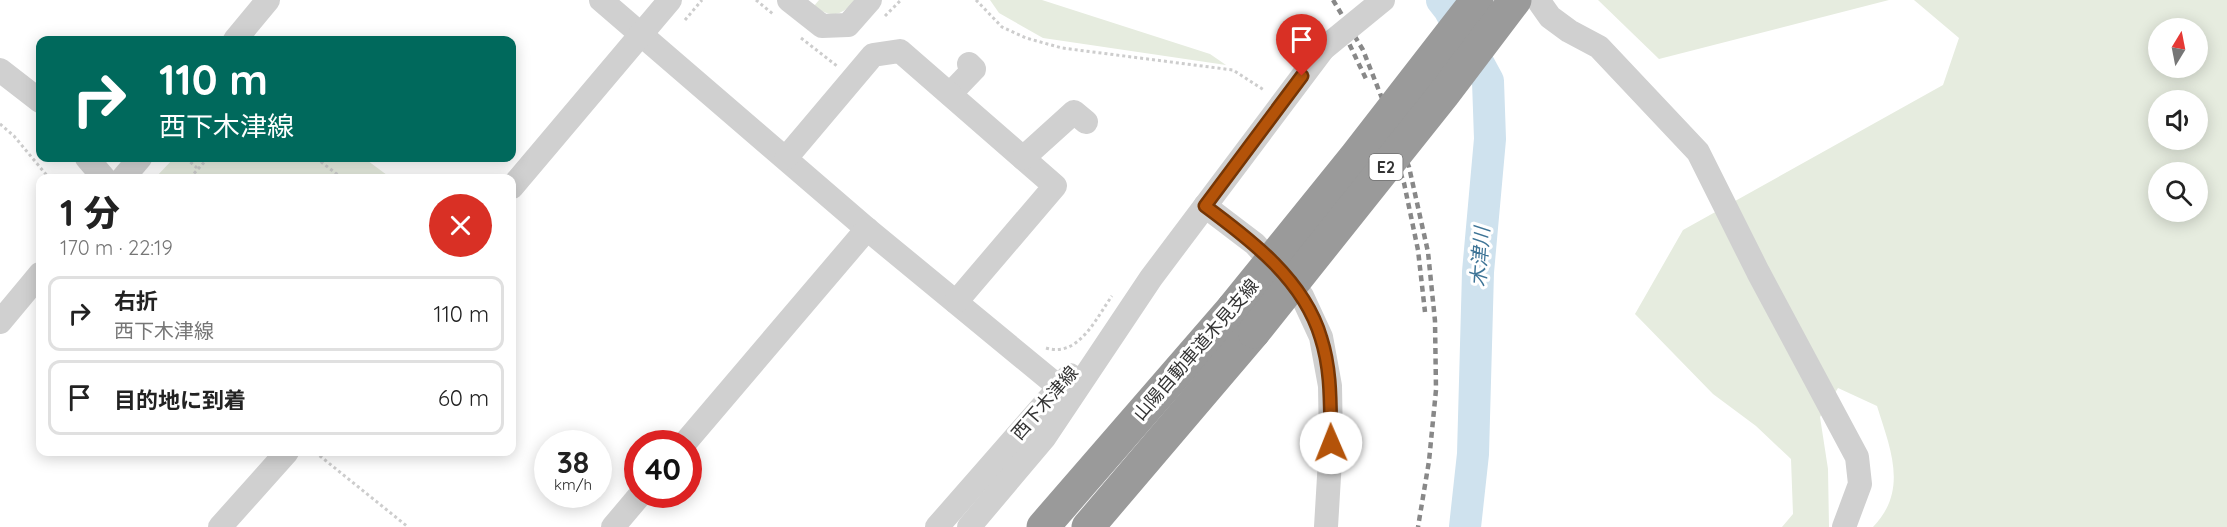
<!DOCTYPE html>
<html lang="ja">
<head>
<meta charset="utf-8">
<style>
	:root { --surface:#fff; --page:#f2f2f2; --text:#222; --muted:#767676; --line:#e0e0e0 }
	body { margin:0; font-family:Quicksand,"Noto Sans JP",sans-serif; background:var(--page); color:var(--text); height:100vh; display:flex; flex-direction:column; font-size:22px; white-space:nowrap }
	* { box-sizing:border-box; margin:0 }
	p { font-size:20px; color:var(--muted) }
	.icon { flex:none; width:33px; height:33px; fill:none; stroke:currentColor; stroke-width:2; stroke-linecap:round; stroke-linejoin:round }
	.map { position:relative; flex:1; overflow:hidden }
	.details { position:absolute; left:36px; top:174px; width:480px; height:282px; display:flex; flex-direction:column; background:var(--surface); border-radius:12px; box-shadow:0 3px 15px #0003 }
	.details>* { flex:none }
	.top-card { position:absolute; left:36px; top:36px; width:480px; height:126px; border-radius:12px; box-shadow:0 3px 15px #0003; background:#00695c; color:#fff; overflow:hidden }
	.needle { width:39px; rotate:10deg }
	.buttons { position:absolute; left:2148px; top:18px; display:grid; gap:12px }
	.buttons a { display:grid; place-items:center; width:60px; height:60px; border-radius:50%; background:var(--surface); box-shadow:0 3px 15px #0003; font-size:30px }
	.speed { position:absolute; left:534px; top:430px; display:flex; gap:12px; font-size:30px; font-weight:700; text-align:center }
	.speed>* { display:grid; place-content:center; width:78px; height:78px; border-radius:50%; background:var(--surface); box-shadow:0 3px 15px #0003; line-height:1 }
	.speed small { font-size:15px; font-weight:400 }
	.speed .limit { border:9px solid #d22; background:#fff; color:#111 }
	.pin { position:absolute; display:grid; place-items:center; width:51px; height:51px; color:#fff; margin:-62px -26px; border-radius:50% 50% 50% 0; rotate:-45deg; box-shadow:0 0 6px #0007 }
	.pin .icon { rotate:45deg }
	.me { position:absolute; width:66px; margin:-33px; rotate:359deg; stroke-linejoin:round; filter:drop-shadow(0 0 4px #0008) }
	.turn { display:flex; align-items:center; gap:21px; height:126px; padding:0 24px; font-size:27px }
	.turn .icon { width:78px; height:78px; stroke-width:2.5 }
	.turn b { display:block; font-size:42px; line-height:51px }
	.round { display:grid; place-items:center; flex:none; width:63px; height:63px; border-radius:32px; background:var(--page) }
	.overview { display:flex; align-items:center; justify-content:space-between; height:102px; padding:0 24px }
	h1 { font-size:36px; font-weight:800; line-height:45px }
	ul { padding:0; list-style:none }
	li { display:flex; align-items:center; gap:18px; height:75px; margin:0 12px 9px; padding:0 12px; border:3px solid var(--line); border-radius:12px }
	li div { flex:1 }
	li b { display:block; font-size:22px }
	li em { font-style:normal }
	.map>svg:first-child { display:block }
</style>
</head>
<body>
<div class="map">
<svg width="2227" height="527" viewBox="0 0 2227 527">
	<rect width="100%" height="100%" fill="#fff"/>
	<g fill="#e6ecdf" fill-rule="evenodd">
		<path d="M819,0H856C841,16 832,19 814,6Z"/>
		<path d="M990,0H1042L1210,54L1226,65L1043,38L999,13Z"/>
		<path d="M1598,0H1889L1659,59Z"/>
		<path d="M1914,0H2227V527H1873C1909,490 1890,448 1877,406L1838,388L1820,417L1828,469L1829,527H1782L1793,514L1791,459L1756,426L1713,394L1635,314L1683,230L1943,85L1959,38ZM2158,28H2198V68H2158ZM2158,100H2198V140H2158ZM2158,172H2198V212H2158Z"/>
		<path d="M174,158H364L391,178H155Z"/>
	</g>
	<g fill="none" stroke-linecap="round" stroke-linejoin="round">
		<path stroke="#cfe2ee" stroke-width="32" d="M1442,0L1449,9L1488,81L1490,139L1478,272L1473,454L1465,527"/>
		<g stroke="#cdcdcd" stroke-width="3" stroke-dasharray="3 3" stroke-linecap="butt">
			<path d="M756,0L773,14"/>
			<path d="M976,0L1002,27L1026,38L1062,48L1233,70L1264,90"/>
			<path d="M885,16L901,0"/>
			<path d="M685,20L702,0"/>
			<path d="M801,38L837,66"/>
			<path d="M0,124L14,136L49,178"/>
			<path d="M186,158L197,168"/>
			<path d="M316,158L342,178"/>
			<path d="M190,178L208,158"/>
			<path d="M1046,348C1079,358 1096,318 1112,296"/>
			<path d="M315,452L408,527"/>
		</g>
		<g stroke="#d0d0d0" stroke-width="24">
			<path d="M601,0L867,229L1071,397"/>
			<path d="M789,0L822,26L848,25L870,0"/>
			<path d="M1538,0L1550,17L1569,31L1599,47L1698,152L1758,272L1857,457L1860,484L1844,527"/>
			<path d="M235,40L268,0"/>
			<path d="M0,70L40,101"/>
			<path d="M950,94L974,69L969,64"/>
			<path d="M87,158L104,178"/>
			<path d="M786,158L873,55L900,51L1055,186L956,302"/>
			<path d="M1023,158L1074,112L1086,122"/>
			<path d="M123,178L140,158"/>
			<path d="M512,187L670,0"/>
			<path d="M1205,206L1255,244L1302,296L1321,337L1330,386L1331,443L1326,527"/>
			<path d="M0,322L40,274"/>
			<path d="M684,444L867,229"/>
			<path d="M220,527L287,452"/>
			<path d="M613,527L640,495"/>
			<path d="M937,527L1070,375"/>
			<path d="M969,527L1044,438L1151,278L1323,49"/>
		</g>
		<g stroke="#9a9a9a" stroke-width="33">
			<path d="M1043,527L1233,308"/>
			<path d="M1088,527L1254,332"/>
		</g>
		<g stroke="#888" stroke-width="4.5" stroke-dasharray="6 4.5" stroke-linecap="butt">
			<path d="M1333,0L1363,50L1409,167L1428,252L1435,321L1436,390L1429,461L1418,527"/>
			<path d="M1345,35L1367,81"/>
			<path d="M1383,123L1404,183L1418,250L1425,312"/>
		</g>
		<path stroke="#d0d0d0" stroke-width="24" d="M1323,49L1383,0"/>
		<g stroke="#9a9a9a" stroke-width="33">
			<path d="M1233,308L1356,156L1477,0"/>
			<path d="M1254,332L1443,95L1515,0"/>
		</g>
	</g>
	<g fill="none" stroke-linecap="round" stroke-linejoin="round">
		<g stroke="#753606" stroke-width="15">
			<path id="route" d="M1302,76L1205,206C1251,240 1304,280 1321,338C1332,372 1330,408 1331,443"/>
		</g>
		<use href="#route" stroke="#b45309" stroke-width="10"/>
	</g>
	<g text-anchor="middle" stroke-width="6" stroke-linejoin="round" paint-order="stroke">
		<rect fill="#fff" stroke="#707070" stroke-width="1.5" x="1369.5" y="154" width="33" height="26" rx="4.5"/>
		<g font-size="16" font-weight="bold" fill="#333">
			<text x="1386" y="173">E2</text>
		</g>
		<g font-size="18" fill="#333" stroke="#fff">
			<text transform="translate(1196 350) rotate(-49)" y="6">山陽自動車道木見支線</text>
			<text transform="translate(1045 403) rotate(-49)" y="6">西下木津線</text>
		</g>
		<g font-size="20" font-style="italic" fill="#3f7597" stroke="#fff">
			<text transform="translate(1480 257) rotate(-86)" y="7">木津川</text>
		</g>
	</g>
</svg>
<div class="buttons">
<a><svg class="needle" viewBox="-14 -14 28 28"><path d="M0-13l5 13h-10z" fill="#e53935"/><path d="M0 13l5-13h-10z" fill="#767676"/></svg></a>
<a><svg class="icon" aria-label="sound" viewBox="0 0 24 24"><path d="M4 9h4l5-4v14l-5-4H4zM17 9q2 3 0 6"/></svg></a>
<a><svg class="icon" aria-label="search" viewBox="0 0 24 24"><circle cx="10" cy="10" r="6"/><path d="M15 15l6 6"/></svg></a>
</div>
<div class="speed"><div>38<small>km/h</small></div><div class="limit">40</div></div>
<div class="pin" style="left:1302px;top:76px;background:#d93025"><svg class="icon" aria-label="arrive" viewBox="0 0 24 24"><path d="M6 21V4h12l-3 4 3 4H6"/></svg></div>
<svg class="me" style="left:1331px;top:443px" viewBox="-20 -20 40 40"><circle r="19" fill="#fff"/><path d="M0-13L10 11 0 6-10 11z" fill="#b45309"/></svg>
<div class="top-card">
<div class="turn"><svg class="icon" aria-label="right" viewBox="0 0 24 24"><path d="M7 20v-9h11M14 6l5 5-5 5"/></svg><div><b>110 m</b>西下木津線</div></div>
</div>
<section class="details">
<div class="overview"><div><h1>1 分</h1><p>170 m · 22:19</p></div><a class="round" style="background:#d93025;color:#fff"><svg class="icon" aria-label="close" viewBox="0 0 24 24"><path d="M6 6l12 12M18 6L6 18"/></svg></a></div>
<ul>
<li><svg class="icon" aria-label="right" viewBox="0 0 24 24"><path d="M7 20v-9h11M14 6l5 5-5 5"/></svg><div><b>右折</b><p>西下木津線</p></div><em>110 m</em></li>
<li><svg class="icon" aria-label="arrive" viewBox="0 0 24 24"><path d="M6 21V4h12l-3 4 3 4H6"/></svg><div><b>目的地に到着</b></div><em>60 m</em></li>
</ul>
</section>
</div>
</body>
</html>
